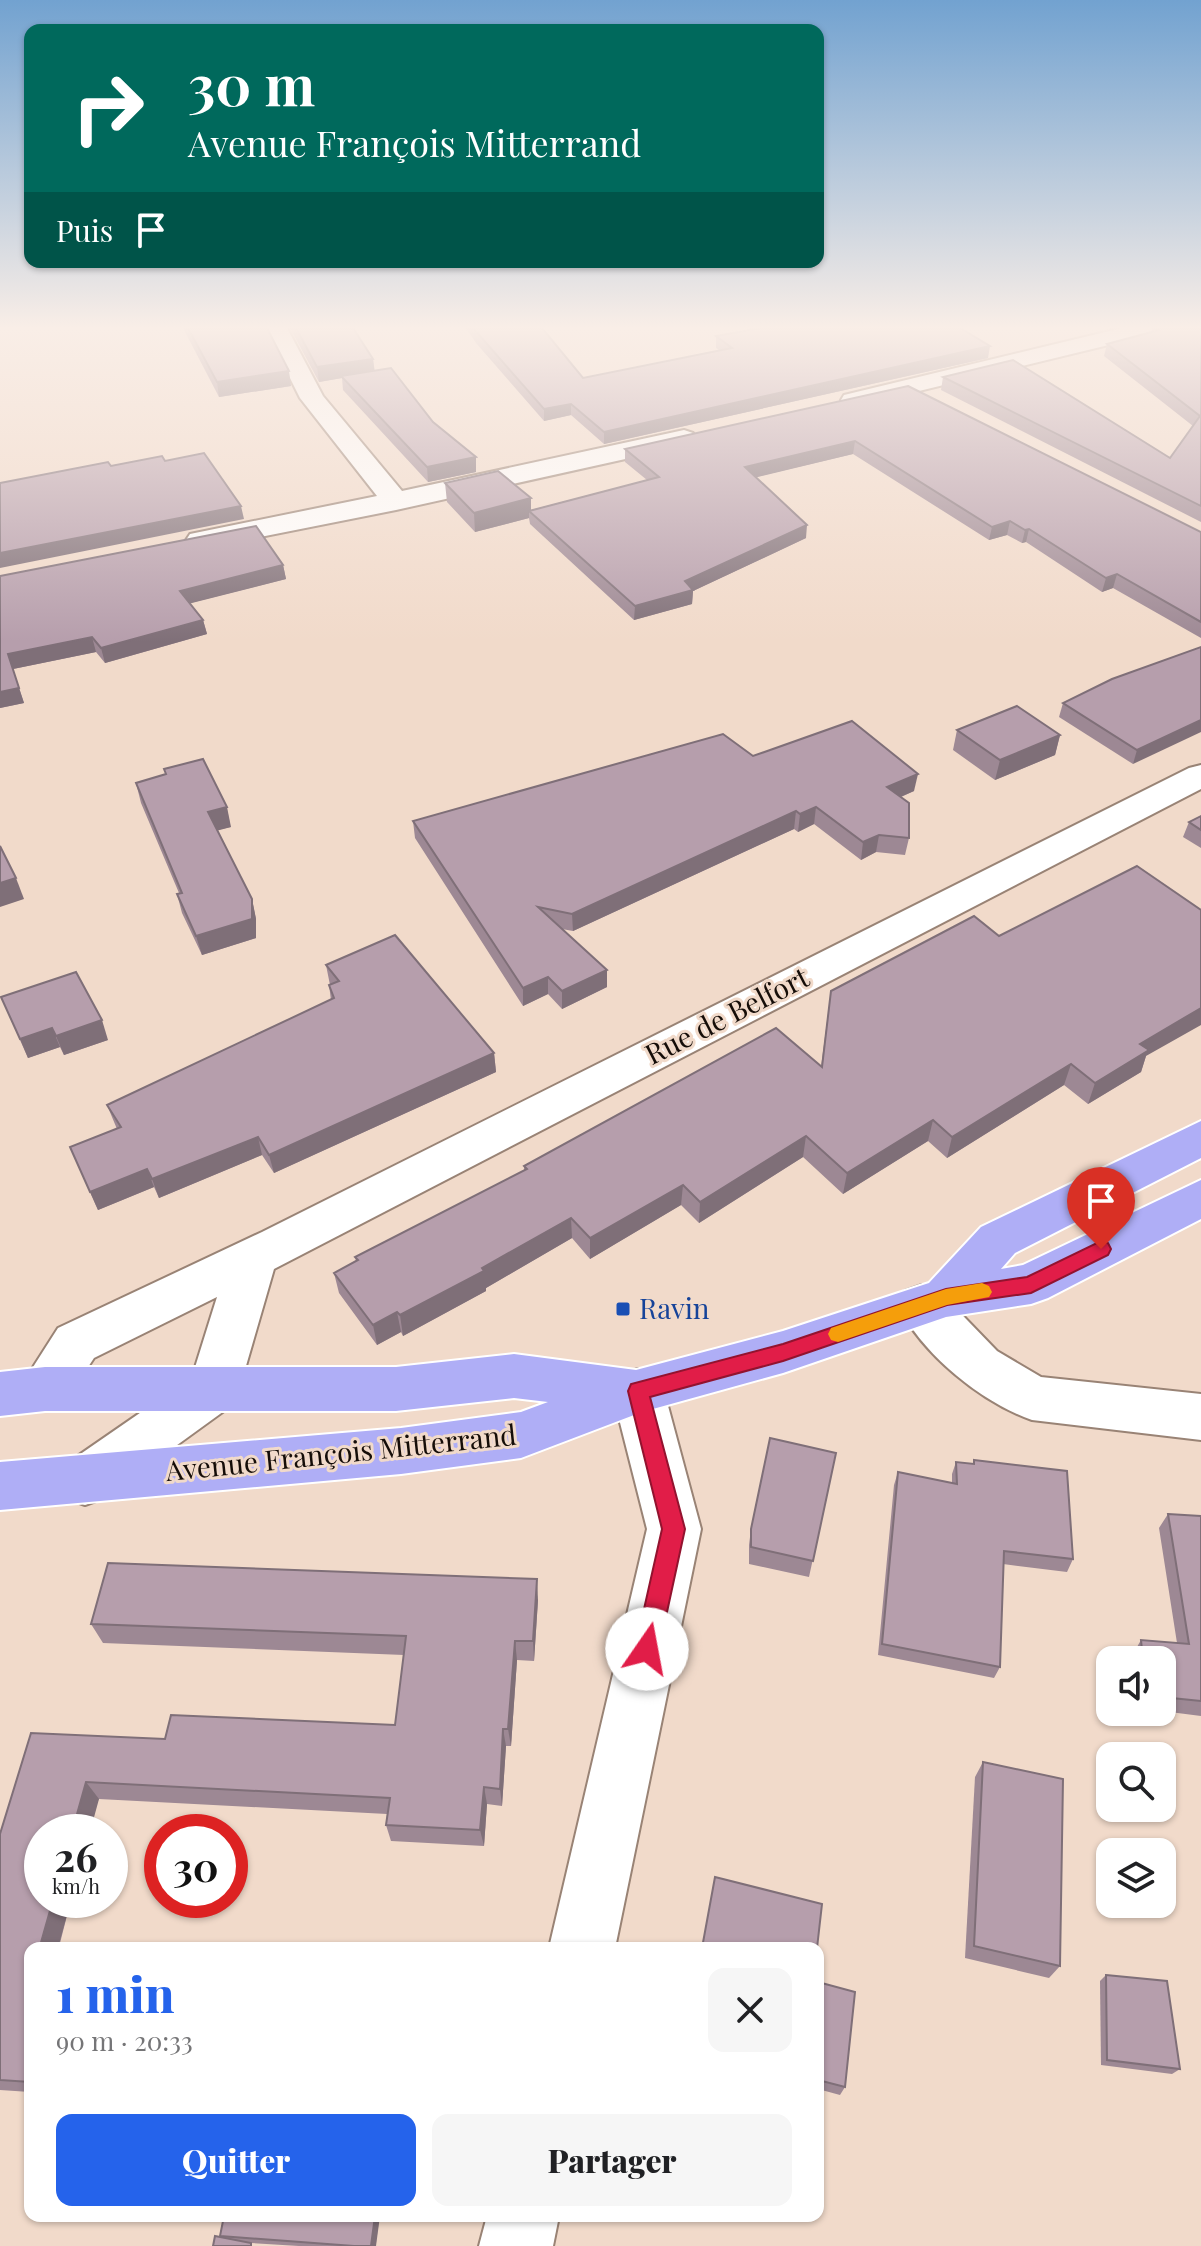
<!DOCTYPE html>
<html lang="fr">
<head>
<meta charset="utf-8">
<style>
	:root { --surface:#fff; --page:#f6f6f6; --text:#202124; --muted:#757577; --accent:#2563eb }
	body { margin:0; font-family:"Playfair Display",serif; background:var(--page); color:var(--text); height:100vh; display:flex; flex-direction:column; font-size:30px; white-space:nowrap }
	* { box-sizing:border-box; margin:0 }
	p { font-size:26px; color:var(--muted) }
	.icon { flex:none; width:44px; height:44px; fill:none; stroke:currentColor; stroke-width:2; stroke-linecap:round; stroke-linejoin:round }
	.map { position:relative; flex:1; overflow:hidden }
	.sheet { position:absolute; left:24px; top:1942px; width:800px; height:280px; display:flex; flex-direction:column; background:var(--surface); border-radius:16px; box-shadow:0 2px 6px #0004 }
	.sheet>* { flex:none }
	.hud { position:absolute; left:24px; top:24px; width:800px; height:244px; border-radius:16px; box-shadow:0 2px 6px #0004; background:#00695c; color:#fff; overflow:hidden }
	.fabs { position:absolute; left:1096px; top:1646px; display:grid; gap:16px }
	.fabs a { display:grid; place-items:center; width:80px; height:80px; border-radius:16px; background:var(--surface); box-shadow:0 2px 6px #0004; font-size:40px }
	.speed { position:absolute; left:24px; top:1814px; display:flex; gap:16px; font-size:40px; font-weight:700; text-align:center }
	.speed>* { display:grid; place-content:center; width:104px; height:104px; border-radius:50%; background:var(--surface); box-shadow:0 2px 6px #0004; line-height:1 }
	.speed small { font-size:20px; font-weight:400 }
	.speed .limit { border:12px solid #d22; background:#fff; color:#111 }
	.pin { position:absolute; display:grid; place-items:center; width:68px; height:68px; color:#fff; margin:-82px -34px; border-radius:50% 50% 50% 0; rotate:-45deg; box-shadow:0 0 8px #0007 }
	.pin .icon { rotate:45deg }
	.me { position:absolute; width:88px; margin:-44px; rotate:12deg; stroke-linejoin:round; filter:drop-shadow(0 0 6px #0008) }
	.turn { display:flex; align-items:center; gap:28px; height:168px; padding:0 32px; font-size:36px }
	.turn .icon { width:104px; height:104px; stroke-width:2.5 }
	.turn b { display:block; font-size:56px; line-height:68px }
	.then { display:flex; align-items:center; height:76px; padding:0 32px; background:#0003; gap:16px; font-size:30px }
	.round { display:grid; place-items:center; flex:none; width:84px; height:84px; border-radius:16px; background:var(--page) }
	.summary { display:flex; align-items:center; justify-content:space-between; height:136px; padding:0 32px }
	h1 { font-size:48px; font-weight:800; line-height:60px; color:var(--accent) }
	.button { display:flex; gap:16px; margin-top:auto; padding:16px 32px }
	.button a { flex:1; height:92px; border-radius:16px; background:var(--accent); color:#fff; font-size:32px; font-weight:800; line-height:92px; text-align:center }
	.button a+a { background:var(--page); color:var(--text) }
	.map>svg:first-child { display:block }
</style>
</head>
<body>
<div class="map">
<svg width="1201" height="2246" viewBox="0 0 1201 2246">
	<rect width="100%" height="100%" fill="#f1daca"/>
	<g fill="none" stroke-linecap="round" stroke-linejoin="round">
		<g stroke="#998375" stroke-width="4">
			<g id="minor">
				<path d="M265,328H287L323,396L402,491L684,430L693,433L697,438L693,443L684,446L396,510L200,549L190,546L186,540L190,534L377,496L300,398Z"/>
				<path d="M1122,328H1161L1158,333L853,407L844,405L841,400L844,395Z"/>
				<path d="M1201,765V789L274,1269L239,1390L231,1406L104,1498L85,1505L66,1498L58,1481L66,1464L192,1377L217,1297L94,1358L63,1405L45,1411L27,1405L19,1389L58,1328L262,1232L1189,768Z"/>
				<path d="M922,1285L939,1291L997,1351L1041,1377L1201,1394V1440L1032,1420C981,1402 922,1354 898,1305L905,1291Z"/>
				<path d="M638,1369L656,1375L664,1391L701,1529L615,1948H549L647,1529L612,1391L620,1375Z"/>
				<path d="M487,2216H559L553,2246H479Z"/>
			</g>
		</g>
		<g stroke="#fff" stroke-width="4">
			<path id="primary" d="M1201,1121V1158L1015,1253L1001,1269L1023,1265L1201,1180V1219L1048,1298L1031,1304L946,1317L783,1373L642,1412L521,1458L401,1474L0,1510V1462L401,1428L521,1412L548,1402L514,1398L396,1411H45L0,1416V1372L45,1367H396L514,1354L636,1370L783,1331L929,1283L981,1227Z"/>
		</g>
		<use href="#minor" fill="#fff" fill-rule="evenodd"/>
		<use href="#primary" fill="#afaef6" fill-rule="evenodd"/>
	</g>
	<g fill="#9d8894">
		<path d="M183,328H267L291,386L219,397Z"/>
		<path d="M290,328H353L373,359L374,371L433,422L476,472L428,482L343,390L342,378L319,382Z"/>
		<path d="M466,328H542L583,378L719,350L716,348V336L988,358L604,444L571,415L544,421L476,343Z"/>
		<path d="M1152,328H1201V522L941,390L943,377L1170,458L1193,426L1104,356L1107,344L1151,332Z"/>
		<path d="M908,386L1201,532V638L1113,588L1102,592L1026,542L1022,543L1007,535L989,540L853,454L756,477L806,538L693,591L692,604L634,620L530,524L529,518L475,532L447,502L445,483L531,510L647,480L625,462V449Z"/>
		<path d="M283,565L286,579L190,603L203,620L207,634L105,663L96,652L13,669L24,703L0,708V576Z"/>
		<path d="M1201,647L1133,764L1059,717L1063,703Z"/>
		<path d="M957,730L1060,735L1055,755L995,780L953,750Z"/>
		<path d="M753,756L914,791L901,797L909,838L905,855L876,852L861,860L814,824L798,832L794,829L573,931L562,929L607,970V987L562,1009L548,994L523,1006L415,838L413,821Z"/>
		<path d="M136,783L231,827L217,830L252,899L256,919V938L202,955L182,913L177,894L179,893L141,803Z"/>
		<path d="M1201,816V848L1183,837L1189,822Z"/>
		<path d="M326,965L494,1053L496,1072L274,1173L262,1155L159,1198L154,1187L98,1210L70,1147L117,1129L107,1105L331,1000L329,985H330Z"/>
		<path d="M831,991L1146,1056L1141,1072L1088,1104L1064,1085L947,1158L928,1141L843,1194L803,1157L699,1223L681,1205L590,1259L572,1238L486,1288V1291L403,1336L401,1332L377,1345L339,1293L334,1273L356,1261L355,1257L524,1171V1166L821,1067Z"/>
		<path d="M1,997L108,1040L64,1055L60,1047L28,1058Z"/>
		<path d="M836,1453L809,1577L749,1564V1545L751,1529Z"/>
		<path d="M974,1460L1073,1559L1067,1572L1003,1564L1000,1667L994,1678L878,1655L894,1485L898,1472L952,1483V1474L956,1462L973,1464Z"/>
		<path d="M1168,1514L1201,1516V1716L1162,1711V1660H1133V1654L1141,1640L1177,1643L1159,1528Z"/>
		<path d="M538,1600L534,1661L517,1660L511,1746H506L502,1806L487,1804L484,1846L391,1841L386,1825L387,1814L99,1799L42,1900H71L59,1947L30,1948V2092L0,2090V1834L31,1733L165,1739L395,1725L404,1655L103,1643L91,1624Z"/>
		<path d="M983,1762L1060,1966L1049,1978L965,1958L975,1777Z"/>
		<path d="M1106,1975L1180,2069L1172,2074L1101,2065L1100,1981Z"/>
		<path d="M818,1982L845,2087L840,2095L818,2089Z"/>
		<path d="M215,2236L376,2246H299L251,2243Z"/>
	</g>
	<g fill="#7f6f78">
		<path d="M990,346L988,358L604,444V432Z"/>
		<path d="M373,359L375,373L341,376L342,378L319,382L317,367Z"/>
		<path d="M289,371L291,386L219,397L217,382Z"/>
		<path d="M571,404V415L544,421V409Z"/>
		<path d="M855,441L853,454L745,480V467Z"/>
		<path d="M476,457V472L428,482L427,467Z"/>
		<path d="M531,498V513L529,511V518L475,532L474,513Z"/>
		<path d="M241,506L244,519L0,568V553Z"/>
		<path d="M1010,521L1007,535L989,540L992,527Z"/>
		<path d="M807,525L806,538L693,591L692,604L634,620L635,606L685,581Z"/>
		<path d="M1029,529L1026,542L1022,543L1025,530Z"/>
		<path d="M283,565L286,579L184,605L180,591Z"/>
		<path d="M1117,574L1113,588L1102,592L1106,578Z"/>
		<path d="M203,620L207,634L105,663L101,648Z"/>
		<path d="M92,637L96,652L13,669L8,654Z"/>
		<path d="M19,688L24,703L0,708V692Z"/>
		<path d="M1201,720V732L1133,764L1137,750Z"/>
		<path d="M1060,735L1055,755L995,780L1000,760Z"/>
		<path d="M918,774L914,791L884,804L887,787Z"/>
		<path d="M227,807L231,827L212,832L208,812Z"/>
		<path d="M816,807L814,824L798,832L800,814Z"/>
		<path d="M796,811L794,829L573,931L572,914Z"/>
		<path d="M879,835L876,852L861,860L863,842Z"/>
		<path d="M16,878L24,899L0,907V883Z"/>
		<path d="M252,899L256,919V938L202,955L196,936Z"/>
		<path d="M607,970V987L562,1009V991Z"/>
		<path d="M548,977V994L523,1006V988Z"/>
		<path d="M1201,1008V1025L1146,1056L1141,1072L1088,1104L1095,1083L1140,1044Z"/>
		<path d="M102,1020L108,1040L64,1055L56,1036Z"/>
		<path d="M52,1028L60,1047L28,1058L20,1039Z"/>
		<path d="M494,1053L496,1072L274,1173L269,1155Z"/>
		<path d="M1071,1064L1064,1085L947,1158L952,1137Z"/>
		<path d="M933,1120L928,1141L843,1194L847,1173Z"/>
		<path d="M806,1136L803,1157L699,1223L700,1202Z"/>
		<path d="M258,1137L262,1155L159,1198L152,1179Z"/>
		<path d="M147,1169L154,1187L98,1210L90,1192Z"/>
		<path d="M683,1185L681,1205L590,1259V1238Z"/>
		<path d="M571,1218L572,1238L486,1288V1291L403,1336L400,1315Z"/>
		<path d="M397,1312L401,1332L377,1345L373,1325Z"/>
		<path d="M537,1579L538,1600L534,1661L533,1641Z"/>
		<path d="M515,1641L517,1660L511,1746L508,1729Z"/>
		<path d="M503,1729L506,1746L502,1806L500,1789Z"/>
		<path d="M86,1782L99,1799L90,1832H72Z"/>
		<path d="M484,1787L487,1804L484,1846L480,1830Z"/>
		<path d="M53,1900H71L58,1948L40,1946Z"/>
		<path d="M375,2216H380L376,2246H371Z"/>
	</g>
	<g fill="#b69eac" stroke="#7f6f78" stroke-width="2">
		<path d="M188,328H267L289,371L217,382Z"/>
		<path d="M296,328H353L373,359L317,367Z"/>
		<path d="M473,328H542L583,378L732,348L716,336L761,328H960L990,346L604,432L571,404L544,409Z"/>
		<path d="M1156,328H1201V506L943,377L1013,360L1170,458L1200,416L1107,344L1159,330Z"/>
		<path d="M391,368L433,422L476,457L427,467L341,376Z"/>
		<path d="M908,386L1201,532V622L1117,574L1106,578L1029,529L1025,530L1010,521L992,527L855,441L745,467L807,525L685,581L693,590L635,606L529,511L659,477L625,449Z"/>
		<path d="M204,453L241,506L0,553V483L108,462L111,466L162,456L165,461Z"/>
		<path d="M498,471L531,498L474,513L445,483Z"/>
		<path d="M256,526L283,565L180,591L203,620L101,648L92,637L8,654L19,688L0,692V576Z"/>
		<path d="M1201,647V720L1137,750L1063,703L1112,679Z"/>
		<path d="M1017,706L1060,735L1000,760L957,730Z"/>
		<path d="M852,721L918,774L887,787L909,803V838L879,835L863,842L816,807L800,814L796,811L572,914L538,907L607,970L562,991L548,977L523,988L413,821L723,734L753,756Z"/>
		<path d="M203,759L227,807L208,812L252,899V919L196,936L177,894L182,893L136,783L166,774L164,769Z"/>
		<path d="M1201,816V830L1189,822Z"/>
		<path d="M0,846L16,878L0,883Z"/>
		<path d="M1137,866L1201,910V1008L1140,1044L1149,1050L1095,1083L1071,1064L952,1137L933,1120L847,1173L806,1136L700,1202L683,1185L590,1238L571,1218L482,1268L484,1271L400,1315L397,1312L373,1325L334,1273L358,1260L355,1257L527,1169L524,1166L776,1028L822,1067L831,991L974,916L999,936Z"/>
		<path d="M395,935L494,1053L269,1155L258,1137L152,1179L147,1169L90,1192L70,1147L121,1127L107,1105L334,998L329,985L339,981L326,965Z"/>
		<path d="M76,972L102,1020L56,1036L52,1028L20,1039L1,997Z"/>
		<path d="M770,1438L836,1453L813,1561L751,1547V1529Z"/>
		<path d="M974,1460L1067,1471L1073,1559L1004,1551L1000,1667L882,1644L898,1472L957,1484L956,1462L974,1464Z"/>
		<path d="M1168,1514L1201,1516V1701L1162,1697V1660H1143L1141,1640L1189,1644Z"/>
		<path d="M108,1563L537,1579L533,1641H515L508,1729H503L500,1789L484,1787L480,1830L386,1825L390,1798L86,1782L72,1832H42V1900H53L40,1946L68,1948H30V2082L0,2080V1834L31,1733L165,1739L171,1715L395,1725L406,1636L91,1624Z"/>
		<path d="M983,1762L1063,1779L1060,1966L974,1946Z"/>
		<path d="M715,1877L822,1904L817,1948H702Z"/>
		<path d="M1106,1975L1167,1981L1180,2069L1107,2060Z"/>
		<path d="M818,1982L855,1992L845,2087L818,2080Z"/>
		<path d="M224,2216H375L371,2246H354L220,2236Z"/>
		<path d="M215,2236L251,2243V2246H213Z"/>
	</g>
	<linearGradient id="sky" x2="0" y2="1"><stop stop-color="#72a2d0"/><stop offset="0.51" stop-color="#f9eee7"/><stop offset="1" stop-color="#f9eee7" stop-opacity="0"/></linearGradient>
	<rect width="1201" height="642" fill="url(#sky)"/>
	<path fill="#e11d48" stroke="#92132f" stroke-width="2" d="M1101,1241L1108,1243L1111,1249L1108,1255L1031,1293L947,1305L783,1361L650,1397L685,1529L659,1649L656,1657L647,1661L639,1657L635,1649L662,1529L628,1391L631,1384L783,1344L946,1289L1027,1277Z"/>
	<path fill="#f59e0b" d="M982,1283L989,1286L992,1292L989,1297L947,1305L838,1342L831,1340L828,1334L831,1328L946,1289Z"/>
	<rect fill="#1a4fb4" stroke="#f1daca" stroke-width="3" x="615" y="1301" width="16" height="16" rx="4"/>
	<g text-anchor="middle" stroke-width="6" stroke-linejoin="round" paint-order="stroke">
		<g font-size="28" fill="#150d08" stroke="#f1daca">
			<text transform="translate(727 1016) rotate(-27)" y="10">Rue de Belfort</text>
			<text transform="translate(341 1453) rotate(-6)" y="10">Avenue François Mitterrand</text>
		</g>
		<g font-size="28" fill="#164399" stroke="#f1daca" text-anchor="start">
			<text x="639" y="1319">Ravin</text>
		</g>
	</g>
</svg>
<div class="fabs">
<a><svg class="icon" aria-label="sound" viewBox="0 0 24 24"><path d="M4 9h4l5-4v14l-5-4H4zM17 9q2 3 0 6"/></svg></a>
<a><svg class="icon" aria-label="search" viewBox="0 0 24 24"><circle cx="10" cy="10" r="6"/><path d="M15 15l6 6"/></svg></a>
<a><svg class="icon" aria-label="layers" viewBox="0 0 24 24"><path d="M12 4l9 5-9 5-9-5zM3 14l9 5 9-5"/></svg></a>
</div>
<div class="speed"><div>26<small>km/h</small></div><div class="limit">30</div></div>
<div class="pin" style="left:1101px;top:1249px;background:#d93025"><svg class="icon" aria-label="arrive" viewBox="0 0 24 24"><path d="M6 21V4h12l-3 4 3 4H6"/></svg></div>
<svg class="me" style="left:647px;top:1649px" viewBox="-20 -20 40 40"><circle r="19" fill="#fff"/><path d="M0-13L10 11 0 6-10 11z" fill="#e11d48"/></svg>
<div class="hud">
<div class="turn"><svg class="icon" aria-label="right" viewBox="0 0 24 24"><path d="M7 20v-9h11M14 6l5 5-5 5"/></svg><div><b>30 m</b>Avenue François Mitterrand</div></div>
<div class="then">Puis<svg class="icon" aria-label="arrive" viewBox="0 0 24 24"><path d="M6 21V4h12l-3 4 3 4H6"/></svg></div>
</div>
<section class="sheet">
<div class="summary"><div><h1>1 min</h1><p>90 m · 20:33</p></div><a class="round"><svg class="icon" aria-label="close" viewBox="0 0 24 24"><path d="M6 6l12 12M18 6L6 18"/></svg></a></div>
<div class="button"><a>Quitter</a><a>Partager</a></div>
</section>
</div>
</body>
</html>
